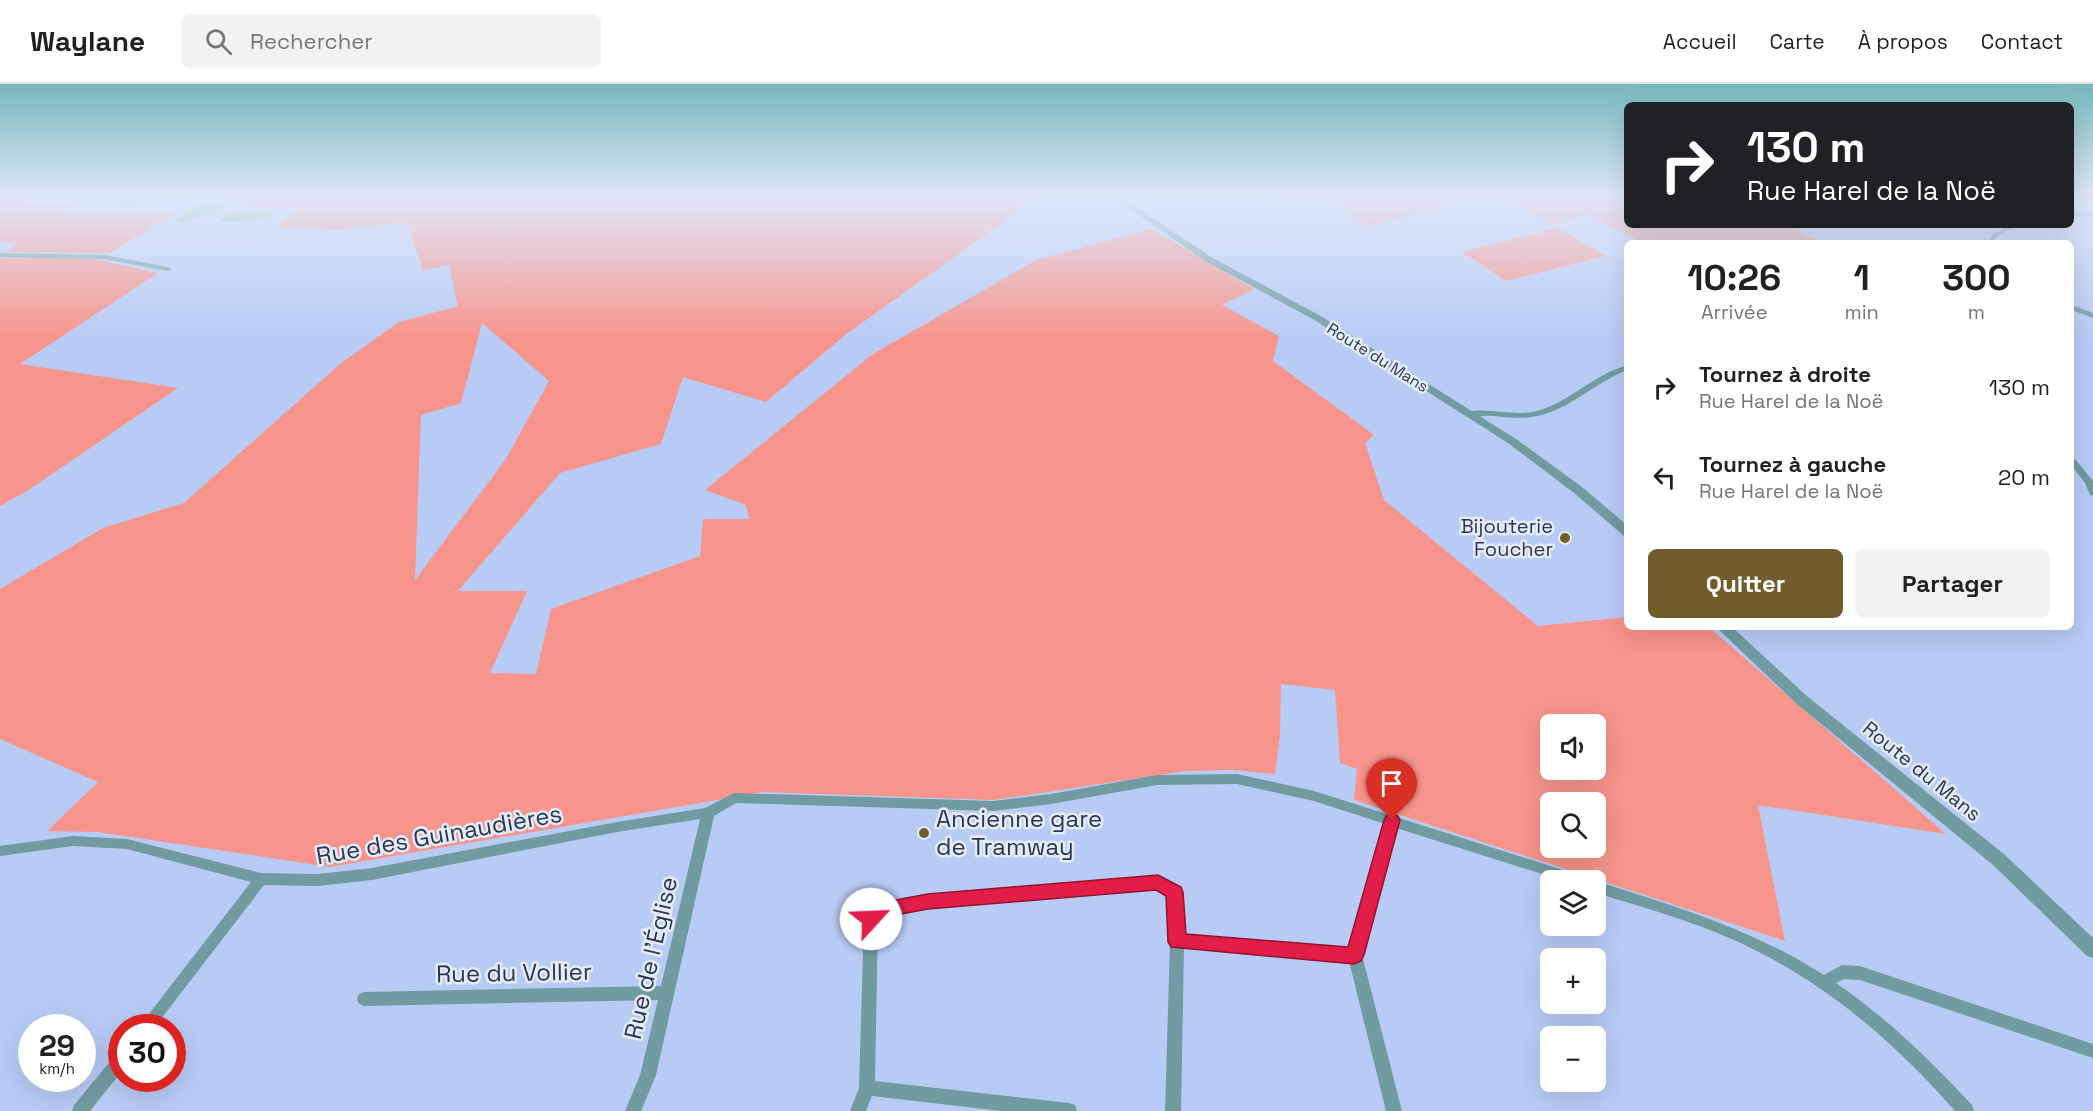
<!DOCTYPE html>
<html lang="fr">
<head>
<meta charset="utf-8">
<style>
	:root { --surface:#fff; --page:#f2f2f2; --text:#202124; --muted:#757577; --line:#e0e0e0; --accent:#715c2b }
	body { margin:0; font-family:"Space Grotesk",sans-serif; background:var(--page); color:var(--text); height:100vh; display:flex; flex-direction:column; font-size:22px; white-space:nowrap }
	* { box-sizing:border-box; margin:0 }
	p { font-size:20px; color:var(--muted) }
	.icon { flex:none; width:33px; height:33px; fill:none; stroke:currentColor; stroke-width:2; stroke-linecap:round; stroke-linejoin:round }
	.map { position:relative; flex:1; overflow:hidden }
	.side { position:absolute; left:1624px; top:156px; width:450px; height:390px; display:flex; flex-direction:column; background:var(--surface); border-radius:9px; box-shadow:0 6px 24px #0002 }
	.side>* { flex:none }
	.banner { position:absolute; left:1624px; top:18px; width:450px; height:126px; border-radius:9px; box-shadow:0 6px 24px #0002; background:#202124; color:#fff; overflow:hidden }
	.controls { position:absolute; left:1540px; top:630px; display:grid; gap:12px }
	.controls a { display:grid; place-items:center; width:66px; height:66px; border-radius:9px; background:var(--surface); box-shadow:0 6px 24px #0002; font-size:30px }
	.speed { position:absolute; left:18px; top:930px; display:flex; gap:12px; font-size:30px; font-weight:700; text-align:center }
	.speed>* { display:grid; place-content:center; width:78px; height:78px; border-radius:50%; background:var(--surface); box-shadow:0 6px 24px #0002; line-height:1 }
	.speed small { font-size:15px; font-weight:400 }
	.speed .limit { border:9px solid #d22; background:#fff; color:#111 }
	.pin { position:absolute; display:grid; place-items:center; width:51px; height:51px; color:#fff; margin:-62px -26px; border-radius:50% 50% 50% 0; rotate:-45deg; box-shadow:0 0 6px #0007 }
	.pin .icon { rotate:45deg }
	.me { position:absolute; width:66px; margin:-33px; rotate:65deg; stroke-linejoin:round; filter:drop-shadow(0 0 4px #0008) }
	.turn { display:flex; align-items:center; gap:21px; height:126px; padding:0 24px; font-size:27px }
	.turn .icon { width:78px; height:78px; stroke-width:2.5 }
	.turn b { display:block; font-size:42px; line-height:51px }
	.eta { display:flex; justify-content:space-evenly; align-items:center; height:102px; text-align:center }
	.eta b { font-size:36px; font-weight:700; line-height:42px }
	.cta { display:flex; gap:12px; margin-top:auto; padding:12px 24px }
	.cta a { flex:1; height:69px; border-radius:9px; background:var(--accent); color:#fff; font-size:24px; font-weight:700; line-height:69px; text-align:center }
	.cta a+a { background:var(--page); color:var(--text) }
	ul { padding:0; list-style:none }
	li { display:flex; align-items:center; gap:18px; height:90px; padding:0 24px }
	li div { flex:1 }
	li b { display:block; font-size:22px }
	li em { font-style:normal }
	header { display:flex; align-items:center; gap:36px; box-sizing:border-box; height:84px; padding:0 30px; background:var(--surface); border-bottom:2px solid var(--line) }
	header strong { font-size:28px }
	nav { display:flex; gap:33px; margin-inline-start:auto; font-size:21px }
	.search { width:420px; height:54px; background:var(--page); display:flex; align-items:center; gap:15px; box-sizing:border-box; padding:0 21px; border-radius:9px; color:var(--muted); font-size:22px }
	.map>svg:first-child { display:block }
</style>
</head>
<body>
<header>
<strong>Waylane</strong>
<div class="search"><svg class="icon" aria-label="search" viewBox="0 0 24 24"><circle cx="10" cy="10" r="6"/><path d="M15 15l6 6"/></svg>Rechercher</div>
<nav><a>Accueil</a><a>Carte</a><a>À propos</a><a>Contact</a></nav>
</header>
<div class="map">
<svg width="2093" height="1027" viewBox="0 0 2093 1027">
	<rect width="100%" height="100%" fill="#b8cbf5"/>
	<g fill="#f7948b" fill-rule="evenodd">
		<path d="M0,113H33L25,120L74,118L66,129H176L110,169L7,168L18,159L0,158Z"/>
		<path d="M220,113H1027L1019,127L845,251L766,318L683,293L661,360L560,389L458,507H527L490,589L536,590L551,525L700,472L703,435H749L746,421L705,406L873,270L1036,176L1152,145L1254,205L1222,221L1279,252L1273,277L1374,351L1365,359L1384,416L1538,542L1627,533L1628,543H1709L1946,750L1758,721L1785,857L1354,716L1357,685L1340,679L1335,606L1281,600L1280,651L1275,690L1232,686L1186,687L994,716L763,708L330,783L98,748L47,747L98,698L0,655V505L103,444L184,419L340,280L399,238L458,222L449,181L423,186L407,139L337,146L277,143L297,125L240,123L246,118ZM482,239L549,297L506,375L415,496L421,331L461,319ZM1551,640H1596V686H1551ZM1551,718H1596V764H1551Z"/>
		<path d="M1324,113H1479L1367,143Z"/>
		<path d="M1501,113H1627L1628,141H1785L1822,159H1643L1588,130L1554,141Z"/>
		<path d="M1558,144L1606,172L1506,197L1462,168Z"/>
		<path d="M49,173L93,175L158,189L20,280L178,304L27,407L0,422V174Z"/>
	</g>
	<g fill="#6dbf75">
		<path d="M102,113H156L135,123L94,118Z"/>
		<path d="M212,119L226,121C218,130 195,133 183,138L176,136L197,122Z"/>
		<path d="M270,126L279,128L261,135L224,138L220,135L232,129Z"/>
	</g>
	<g fill="none" stroke-linecap="round" stroke-linejoin="round">
		<g fill="#709ba1" fill-rule="evenodd">
			<rect x="2072" y="128" width="21" height="4"/>
			<path d="M2011,141H2019L1997,152L1993,159H1986L1993,150Z"/>
			<path d="M0,169L104,171L168,183L172,185L168,187L104,175L0,173Z"/>
			<path d="M2072,221L2093,229V234L2072,226Z"/>
			<path d="M1628,281V286C1594,298 1567,329 1531,333C1518,335 1505,333 1493,332C1484,331 1472,334 1466,330L1467,328C1490,323 1514,333 1537,327C1570,318 1594,290 1628,281Z"/>
			<path d="M2072,374L2075,375L2093,397V412L2090,411L2085,399L2072,382Z"/>
			<path d="M1237,690L1314,707L1582,792L1583,796H1561L1396,744L1362,871L1402,1027H1386L1349,877L1184,865L1181,1027H1165L1170,858L1168,811L1156,804L928,824L884,831L878,837L875,997L1069,1019L1075,1021L1077,1027H1001L872,1012L866,1027H850L859,1004L864,835L875,822L880,820L928,812L1158,792L1180,804L1182,808L1184,852L1350,864L1385,740L1314,717L1237,700L1157,701L1051,720L993,727L736,719L714,732L656,991L641,1027H625L640,991L658,916L364,922L359,920L357,915L359,910L364,908L661,902L700,735L617,748L372,796L318,802L264,801L154,944H138L251,798L127,765L73,762L0,772V762L73,752L127,755L261,789L318,790L372,784L617,738L705,724L734,709L993,717L1051,710L1157,691Z"/>
			<path d="M1596,797C1675,822 1754,846 1824,891L1842,881L1860,882L2093,960V974L1860,896L1844,895L1836,899C1887,934 1930,976 1972,1021L1974,1027H1955C1893,956 1821,895 1734,856C1689,836 1642,823 1596,809Z"/>
			<path d="M122,967V987L90,1027H72L74,1021L117,969Z"/>
		</g>
		<g fill="#709ba1" fill-rule="evenodd">
			<path d="M1113,113H1122L1211,173L1319,231L1516,355L1582,403L1628,442V453L1624,452L1574,409L1508,359L1313,235L1205,177Z"/>
			<path d="M1716,543H1732L1808,613L2005,771L2093,854V874L2087,872L1993,781L1798,621Z"/>
		</g>
	</g>
	<linearGradient id="sky" x2="0" y2="1"><stop stop-color="#77b8ba"/><stop offset="0.44" stop-color="#dfe8fa"/><stop offset="1" stop-color="#dfe8fa" stop-opacity="0"/></linearGradient>
	<rect width="2093" height="257" fill="url(#sky)"/>
	<path fill="#e11d48" stroke="#92132f" stroke-width="1.5" d="M1392,730L1398,732L1400,736L1364,871L1361,877L1354,880L1171,863L1168,858L1166,812L1156,806L928,825L885,833L871,843L864,840L862,835L874,820L928,810L1158,791L1181,803L1183,808L1186,850L1348,863L1384,736L1386,732Z"/>
	<g fill="#715c2b" stroke="#e5ecfa" stroke-width="2">
		<circle cx="1565" cy="454" r="6"/>
		<circle cx="924" cy="749" r="6"/>
	</g>
	<g text-anchor="middle" stroke-width="5" stroke-linejoin="round" paint-order="stroke">
		<g font-size="16" fill="#2a3652" stroke="#e5ecfa">
			<text transform="translate(1378 273) rotate(32)" y="6">Route du Mans</text>
		</g>
		<g font-size="20" fill="#2a3652" stroke="#e5ecfa" text-anchor="end">
			<text x="1553" y="449">Bijouterie<tspan x="1553" dy="23">Foucher</tspan></text>
		</g>
		<g font-size="20" fill="#2a3652" stroke="#e5ecfa">
			<text transform="translate(1922 687) rotate(39)" y="7">Route du Mans</text>
		</g>
		<g font-size="24" fill="#2a3652" stroke="#e5ecfa" text-anchor="start">
			<text x="936" y="743">Ancienne gare<tspan x="936" dy="28">de Tramway</tspan></text>
		</g>
		<g font-size="24" fill="#2a3652" stroke="#e5ecfa">
			<text transform="translate(439 751) rotate(-10)" y="8">Rue des Guinaudières</text>
			<text transform="translate(651 874) rotate(-77)" y="8">Rue de l'Église</text>
			<text transform="translate(514 889) rotate(-1)" y="8">Rue du Vollier</text>
		</g>
	</g>
</svg>
<div class="controls">
<a><svg class="icon" aria-label="sound" viewBox="0 0 24 24"><path d="M4 9h4l5-4v14l-5-4H4zM17 9q2 3 0 6"/></svg></a>
<a><svg class="icon" aria-label="search" viewBox="0 0 24 24"><circle cx="10" cy="10" r="6"/><path d="M15 15l6 6"/></svg></a>
<a><svg class="icon" aria-label="layers" viewBox="0 0 24 24"><path d="M12 4l9 5-9 5-9-5zM3 14l9 5 9-5"/></svg></a>
<a>+</a>
<a>−</a>
</div>
<div class="speed"><div>29<small>km/h</small></div><div class="limit">30</div></div>
<div class="pin" style="left:1392px;top:736px;background:#d93025"><svg class="icon" aria-label="arrive" viewBox="0 0 24 24"><path d="M6 21V4h12l-3 4 3 4H6"/></svg></div>
<svg class="me" style="left:871px;top:835px" viewBox="-20 -20 40 40"><circle r="19" fill="#fff"/><path d="M0-13L10 11 0 6-10 11z" fill="#e11d48"/></svg>
<div class="banner">
<div class="turn"><svg class="icon" aria-label="right" viewBox="0 0 24 24"><path d="M7 20v-9h11M14 6l5 5-5 5"/></svg><div><b>130 m</b>Rue Harel de la Noë</div></div>
</div>
<section class="side">
<div class="eta">
<div><b>10:26</b><p>Arrivée</p></div>
<div><b>1</b><p>min</p></div>
<div><b>300</b><p>m</p></div>
</div>
<ul>
<li><svg class="icon" aria-label="right" viewBox="0 0 24 24"><path d="M7 20v-9h11M14 6l5 5-5 5"/></svg><div><b>Tournez à droite</b><p>Rue Harel de la Noë</p></div><em>130 m</em></li>
<li><svg class="icon" aria-label="left" viewBox="0 0 24 24"><path d="M17 20v-9H6M10 6l-5 5 5 5"/></svg><div><b>Tournez à gauche</b><p>Rue Harel de la Noë</p></div><em>20 m</em></li>
</ul>
<div class="cta"><a>Quitter</a><a>Partager</a></div>
</section>
</div>
</body>
</html>
